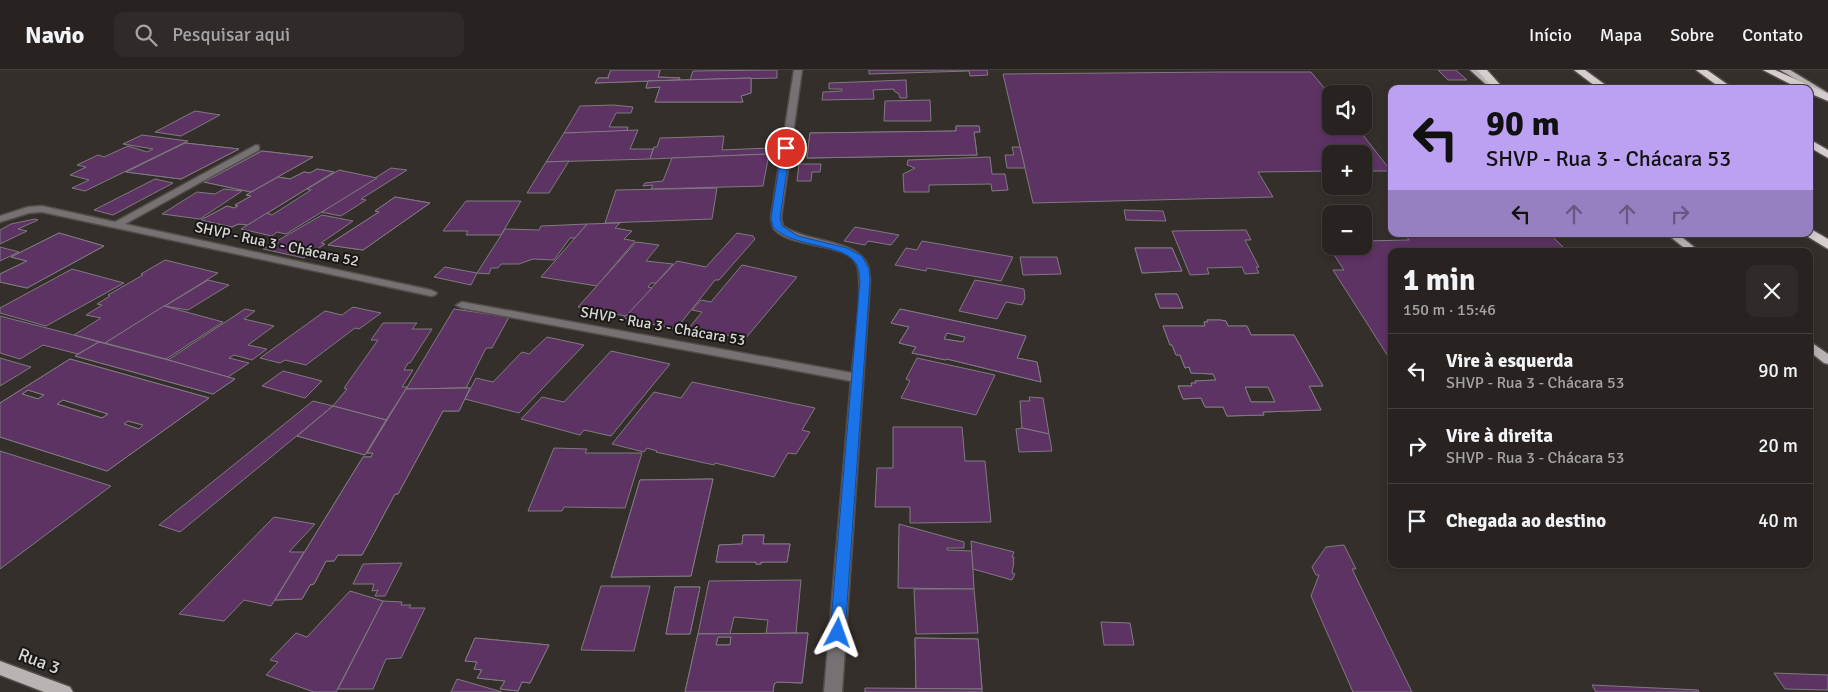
<!DOCTYPE html>
<html lang="pt">
<head>
<meta charset="utf-8">
<style>
	:root { --surface:#282321; --page:#302b2a; --text:#f1f3f6; --muted:#a5a4a5; --line:#44403f }
	body { margin:0; font-family:Signika,sans-serif; background:var(--page); color:var(--text); height:100vh; display:flex; flex-direction:column; font-size:19px; white-space:nowrap }
	* { box-sizing:border-box; margin:0 }
	p { font-size:16px; color:var(--muted) }
	.icon { flex:none; width:28px; height:28px; fill:none; stroke:currentColor; stroke-width:2; stroke-linecap:round; stroke-linejoin:round }
	.map { position:relative; flex:1; overflow:hidden }
	.drawer { position:absolute; left:1388px; top:178px; width:425px; height:320px; display:flex; flex-direction:column; background:var(--surface); border-radius:10px; box-shadow:0 2px 8px #0003,0 0 0 1px var(--line) }
	.drawer>* { flex:none }
	.hud { position:absolute; left:1388px; top:15px; width:425px; height:152px; border-radius:10px; box-shadow:0 2px 8px #0003,0 0 0 1px var(--line); background:#bca0f2; color:#111; overflow:hidden }
	.fabs { position:absolute; left:1322px; top:15px; display:grid; gap:10px }
	.fabs a { display:grid; place-items:center; width:50px; height:50px; border-radius:10px; background:var(--surface); box-shadow:0 2px 8px #0003,0 0 0 1px var(--line); font-size:25px }
	.pin { position:absolute; display:grid; place-items:center; width:42px; height:42px; color:#fff; margin:-21px; border:2px solid #fff; border-radius:50%; box-shadow:0 1px 5px #0007 }
	.me { position:absolute; width:55px; margin:-28px; rotate:4deg; stroke-linejoin:round; filter:drop-shadow(0 0 4px #0008) }
	.turn { display:flex; align-items:center; gap:18px; height:105px; padding:0 15px; font-size:22px }
	.turn .icon { width:65px; height:65px; stroke-width:2.5 }
	.turn b { display:block; font-size:35px; line-height:42px }
	.lanes { display:flex; align-items:center; height:48px; padding:0 15px; background:#0003; justify-content:center; gap:25px; direction:ltr }
	.lanes .off { opacity:.35 }
	.round { display:grid; place-items:center; flex:none; width:52px; height:52px; border-radius:10px; background:var(--page) }
	.head { display:flex; align-items:center; justify-content:space-between; height:85px; padding:0 15px }
	h1 { font-size:30px; font-weight:700; line-height:38px }
	ul { padding:0; list-style:none }
	li { display:flex; align-items:center; gap:15px; height:75px; padding:0 15px; border-top:1px solid var(--line) }
	li div { flex:1 }
	li b { display:block; font-size:19px }
	li em { font-style:normal }
	header { display:flex; align-items:center; gap:30px; box-sizing:border-box; height:70px; padding:0 25px; background:var(--surface); border-bottom:1px solid var(--line) }
	header strong { font-size:24px }
	nav { display:flex; gap:28px; margin-inline-start:auto; font-size:18px }
	.search { width:350px; height:45px; background:var(--page); display:flex; align-items:center; gap:12px; box-sizing:border-box; padding:0 18px; border-radius:10px; color:var(--muted); font-size:19px }
	.map>svg:first-child { display:block }
</style>
</head>
<body>
<header>
<strong>Navio</strong>
<div class="search"><svg class="icon" aria-label="search" viewBox="0 0 24 24"><circle cx="10" cy="10" r="6"/><path d="M15 15l6 6"/></svg>Pesquisar aqui</div>
<nav><a>Início</a><a>Mapa</a><a>Sobre</a><a>Contato</a></nav>
</header>
<div class="map">
<svg width="1828" height="622" viewBox="0 0 1828 622">
	<rect width="100%" height="100%" fill="#352f2c"/>
	<g fill="#5d3363" stroke="#7f7a7f" fill-rule="evenodd">
		<path d="M611,0H660L658,7L680,8L679,10L595,13L598,8H609L608,7Z"/>
		<path d="M611,0H660L658,7L680,8L679,10L595,13L598,8H609L608,7Z"/>
		<path d="M777,0V8L690,10L693,1Z"/>
		<path d="M869,0H987L988,5L970,6L969,1L869,4Z"/>
		<path d="M1438,0H1456L1467,10H1448Z"/>
		<path d="M1221,2H1311L1331,26V56H1356L1391,101H1364V84H1331V101L1258,102L1273,127L1033,133L1003,4Z"/>
		<path d="M751,8V23L741,26L743,32H655L660,17L646,18L648,11Z"/>
		<path d="M751,8V23L741,26L743,32H655L660,17L646,18L648,11Z"/>
		<path d="M906,10L907,28H900L899,24L894,21V19L873,20L874,29L822,30L823,22L842,21V19H829V13Z"/>
		<path d="M930,30L931,51H884L885,31Z"/>
		<path d="M613,35L633,37L631,43H616L609,57H628L627,61L564,63L580,36Z"/>
		<path d="M195,41L220,45L181,66L155,62Z"/>
		<path d="M956,56H979L980,62H974L977,85L807,88L810,63L956,61Z"/>
		<path d="M956,56H979L980,62H974L977,85L807,88L810,63L956,61Z"/>
		<path d="M638,60L630,79H653L650,89L546,92L564,63Z"/>
		<path d="M142,65L188,71L85,121L72,118L89,110L70,105L86,97L77,95L98,85L104,87L128,76L147,82L153,79L123,74Z"/>
		<path d="M724,66L722,80L769,78L768,84L650,89L654,77H657L660,68Z"/>
		<path d="M185,73L239,79L181,109L126,102Z"/>
		<path d="M185,73L239,79L181,109L126,102Z"/>
		<path d="M1012,77H1020L1025,98H1007L1005,85H1014Z"/>
		<path d="M262,81L313,87L251,122L204,112Z"/>
		<path d="M262,81L313,87L251,122L204,112Z"/>
		<path d="M769,84L763,116L651,119L653,115L643,116L645,113L663,111L672,88Z"/>
		<path d="M990,87L992,104H1005L1008,120L992,121L991,114L929,115V122H904L903,104L915,98L907,95L908,90Z"/>
		<path d="M569,91L549,123H527L546,92Z"/>
		<path d="M799,94H821L820,102H812L811,111H797Z"/>
		<path d="M391,98L407,100L361,129L366,130L341,146L321,142Z"/>
		<path d="M317,99L334,102L248,155L238,154L232,157L201,150L227,136L234,138L238,136L235,135L251,126L246,125L278,107L290,109L304,102L310,103Z"/>
		<path d="M317,99L334,102L248,155L238,154L232,157L201,150L227,136L234,138L238,136L235,135L251,126L246,125L278,107L290,109L304,102L310,103Z"/>
		<path d="M339,100L377,108L286,164L277,162L272,166L241,159L267,143L272,145L311,120L307,119Z"/>
		<path d="M155,109L173,113L113,145L94,140Z"/>
		<path d="M717,118L712,149L605,153L616,120Z"/>
		<path d="M224,119L242,121L200,149L162,144L197,122L215,124Z"/>
		<path d="M395,127L430,133L363,180L328,175L379,142L375,141Z"/>
		<path d="M395,127L430,133L363,180L328,175L379,142L375,141Z"/>
		<path d="M466,131H521L501,165H466L468,161H443Z"/>
		<path d="M1124,140L1163,141L1166,151L1126,150Z"/>
		<path d="M322,145L353,151L321,173L325,174L304,188L263,179Z"/>
		<path d="M35,149L38,150L18,159L27,161L0,174V160L11,154Z"/>
		<path d="M620,153L615,158L632,161L624,169L635,171L597,216L541,207L587,154Z"/>
		<path d="M587,154L575,168H570L554,190L533,189L519,194H501L498,198H491L489,204L477,203L505,159L539,160L541,156Z"/>
		<path d="M855,157L899,165L891,175L868,171L865,175L844,171Z"/>
		<path d="M1246,160L1251,170H1245L1259,197H1256L1259,203L1245,204L1242,197L1207,198L1209,204L1190,205L1172,161Z"/>
		<path d="M59,163L104,176L27,218L0,212V204L27,191L11,187Z"/>
		<path d="M59,163L104,176L27,218L0,212V204L27,191L11,187Z"/>
		<path d="M737,163L753,166L755,169L719,210H715L676,259L623,248L677,191L706,197Z"/>
		<path d="M1404,164H1550L1567,181H1391V291L1333,200H1344L1325,171H1331V176H1364V171L1409,170Z"/>
		<path d="M922,171L1013,187L1001,211L927,198L926,201L895,195L906,178L917,180Z"/>
		<path d="M636,172L659,175L646,191L673,194L656,213H651L648,217L652,218L626,246L578,237Z"/>
		<path d="M0,177L19,182L0,191Z"/>
		<path d="M1135,178H1172L1182,201L1142,203Z"/>
		<path d="M1135,178H1172L1182,201L1142,203Z"/>
		<path d="M1020,187H1057L1061,204L1023,205Z"/>
		<path d="M165,190L218,203L105,273L74,265L101,248L86,245L102,235L97,234L110,226L108,225L143,205L141,204Z"/>
		<path d="M742,195L797,207L745,269L689,258L702,242L692,240L701,230L711,232Z"/>
		<path d="M445,197L477,203L471,215L434,207Z"/>
		<path d="M72,199L124,213L46,256L0,243V238Z"/>
		<path d="M208,210L229,215L188,240L165,236Z"/>
		<path d="M975,210L1024,219L1025,228L1022,235L1006,232L997,249L959,241Z"/>
		<path d="M1155,224H1177L1183,238H1160Z"/>
		<path d="M1155,224H1177L1183,238H1160Z"/>
		<path d="M164,236L223,252L166,289L105,273Z"/>
		<path d="M353,237L381,243L359,259L355,258L306,295L285,290L280,293L260,288L325,241L342,245Z"/>
		<path d="M245,239L255,241L244,249L274,256L248,275L267,279L252,290L234,285L229,288L249,293L228,307L168,290Z"/>
		<path d="M454,239L509,247L492,278H486L466,318L406,319Z"/>
		<path d="M900,239L1026,266L1017,288L1037,292L1041,312L947,289L946,290L912,283L916,277L899,273L909,257L891,253ZM947,263L965,267L963,272L944,269Z"/>
		<path d="M900,239L1026,266L1017,288L1037,292L1041,312L947,289L946,290L912,283L916,277L899,273L909,257L891,253ZM947,263L965,267L963,272L944,269Z"/>
		<path d="M0,246L70,264L99,272L78,284L43,275L20,289L0,283Z"/>
		<path d="M1207,250H1220L1226,251L1228,256H1247L1251,265H1294L1323,316H1309L1321,340L1263,342L1264,345L1227,346L1223,337H1205L1201,328L1183,329L1178,316H1192L1191,313H1196L1195,311L1216,310L1213,304L1191,303L1189,297L1185,298L1180,285H1176L1172,275H1170L1163,256H1205L1204,252H1208ZM1245,317H1268L1275,332H1251Z"/>
		<path d="M1207,250H1220L1226,251L1228,256H1247L1251,265H1294L1323,316H1309L1321,340L1263,342L1264,345L1227,346L1223,337H1205L1201,328L1183,329L1178,316H1192L1191,313H1196L1195,311L1216,310L1213,304L1191,303L1189,297L1185,298L1180,285H1176L1172,275H1170L1163,256H1205L1204,252H1208ZM1245,317H1268L1275,332H1251Z"/>
		<path d="M383,253H417L412,259H432L410,293H408L404,300H413L402,317H407L406,319L386,350L333,336L347,319L344,318L378,270H371Z"/>
		<path d="M547,267L584,275L519,343L465,329L476,308L493,312L522,282L529,284Z"/>
		<path d="M99,272L168,290L235,309L213,324L75,286Z"/>
		<path d="M99,272L168,290L235,309L213,324L75,286Z"/>
		<path d="M611,281L670,294L611,366L584,360L580,365L521,349L542,327L564,332Z"/>
		<path d="M0,288L31,297L0,316Z"/>
		<path d="M917,288L995,305L976,345L901,328L910,311L906,309Z"/>
		<path d="M70,289L209,328L107,401L0,367V333ZM28,320L44,325L38,329L22,324ZM63,330L108,344L102,348L57,334ZM128,351L143,355L139,359L124,354Z"/>
		<path d="M70,289L209,328L107,401L0,367V333ZM28,320L44,325L38,329L22,324ZM63,330L108,344L102,348L57,334ZM128,351L143,355L139,359L124,354Z"/>
		<path d="M283,301L322,311L305,328L262,316Z"/>
		<path d="M692,312L815,338L802,360L810,362L796,384L788,383L774,407L715,393L714,395L656,382L657,381L647,378L644,382L612,374L654,322L681,328Z"/>
		<path d="M466,318H470L459,341H443L398,424H395L362,485H338L334,491H326L314,514L310,515L302,529L275,530L363,387H371L373,383H367L406,319Z"/>
		<path d="M466,318H470L459,341H443L398,424H395L362,485H338L334,491H326L314,514L310,515L302,529L275,530L363,387H371L373,383H367L406,319Z"/>
		<path d="M1029,327L1043,328L1049,364L1022,358L1020,331H1030Z"/>
		<path d="M313,331L333,336L180,462L159,455Z"/>
		<path d="M333,336L386,350L365,385L297,366Z"/>
		<path d="M333,336L386,350L365,385L297,366Z"/>
		<path d="M893,357H962L965,391H985L991,452L910,453V437H875L877,398H893Z"/>
		<path d="M1022,358L1049,364L1052,381L1019,382L1016,359Z"/>
		<path d="M554,378L587,379L585,383H642L625,438L564,437L562,441H528Z"/>
		<path d="M0,381L111,416L0,499Z"/>
		<path d="M713,409L691,506L611,507L640,410Z"/>
		<path d="M713,409L691,506L611,507L640,410Z"/>
		<path d="M274,447L315,454L289,482H304L271,536L244,530L224,551L179,544Z"/>
		<path d="M899,454L964,472V478H947V480L972,481L974,519L898,518Z"/>
		<path d="M743,465H764L763,474H790L787,492H761V494H756V492H716L719,475L742,474Z"/>
		<path d="M743,465H764L763,474H790L787,492H761V494H756V492H716L719,475L742,474Z"/>
		<path d="M971,471L1014,482L1012,487H1014L1013,492H1014L1012,503L1015,504L1012,510L973,499Z"/>
		<path d="M1344,475L1356,499H1352L1412,622H1353L1311,526L1319,505H1316L1312,497L1326,477Z"/>
		<path d="M402,493L385,526H375L378,520L372,521L374,514H353L363,494Z"/>
		<path d="M801,510L796,563L766,564L768,550L734,547L730,564H698L709,511Z"/>
		<path d="M601,516H650L634,581L581,580Z"/>
		<path d="M675,517H700L690,564H666Z"/>
		<path d="M675,517H700L690,564H666Z"/>
		<path d="M914,519H974L978,563L916,564Z"/>
		<path d="M350,521L383,531L336,622H314L266,605L278,592L270,590L296,563L307,567Z"/>
		<path d="M383,531L402,532L401,535H411L409,538H425L401,588L386,589L373,619H338Z"/>
		<path d="M1101,552L1130,553L1134,575H1104Z"/>
		<path d="M808,563L802,613L777,612L774,614L773,622H685L698,564ZM718,567H731L730,575H716Z"/>
		<path d="M808,563L802,613L777,612L774,614L773,622H685L698,564ZM718,567H731L730,575H716Z"/>
		<path d="M475,568L549,575L530,613L522,612L518,621L500,619L505,611L477,608L482,600L474,599L477,592L465,591Z"/>
		<path d="M475,568L549,575L530,613L522,612L518,621L500,619L505,611L477,608L482,600L474,599L477,592L465,591Z"/>
		<path d="M915,568L978,569L982,619H916Z"/>
		<path d="M915,568L978,569L982,619H916Z"/>
		<path d="M1774,603L1828,605V620L1785,619Z"/>
		<path d="M457,609L502,622H451Z"/>
		<path d="M1592,615L1698,620L1699,622H1596Z"/>
		<path d="M865,618L982,619V622H865Z"/>
	</g>
	<g fill="none" stroke-linecap="round" stroke-linejoin="round">
		<g stroke="#534d4a" stroke-width="3">
			<g id="minor">
				<path d="M794,0H802L781,148L783,156C805,171 848,170 863,188C869,194 869,202 870,210L842,622H824L851,311L462,238L456,235L462,232L852,303C854,280 864,214 857,195C849,172 791,179 774,159C772,156 772,151 771,148Z"/>
				<path d="M256,75L259,76V80L125,154L431,220L437,223L435,225L431,226L42,142L29,143L0,152V146L28,137L42,136L115,152Z"/>
			</g>
		</g>
		<g stroke="#534d4a" stroke-width="3">
			<g id="major">
				<path d="M1470,0H1479L1500,19H1491Z"/>
				<path d="M1780,0H1790L1828,23V28Z"/>
				<path d="M1667,164H1678L1699,181H1688Z"/>
				<path d="M1809,271L1828,284V294L1824,293L1809,281Z"/>
				<path d="M0,591L70,617L73,622H44L0,605Z"/>
			</g>
		</g>
		<g stroke="#534d4a" stroke-width="3">
			<g id="highway">
				<path d="M1477,0H1487L1504,19H1494Z"/>
				<path d="M1574,0H1585L1611,19H1599Z"/>
				<path d="M1696,0H1707L1734,19H1722Z"/>
				<path d="M1763,0H1775L1828,24V31L1809,23V19H1800Z"/>
				<path d="M1809,69L1828,80V88L1809,77Z"/>
				<path d="M1809,158L1828,169V179L1805,165L1809,164Z"/>
			</g>
		</g>
		<use href="#minor" fill="#767273" fill-rule="evenodd"/>
		<use href="#major" fill="#bab3b4" fill-rule="evenodd"/>
		<use href="#highway" fill="#d5cdce" fill-rule="evenodd"/>
	</g>
	<path fill="#1a73e8" stroke="#114b97" d="M786,75L790,78L780,148L782,156L798,166L847,178L862,186L869,199L870,210L845,563L843,567L838,569L832,567L830,563L860,210C859,204 859,197 855,192C841,173 793,178 773,157L771,148L782,78Z"/>
	<g text-anchor="middle" stroke-width="4" stroke-linejoin="round" paint-order="stroke">
		<g font-size="15" fill="#dad7d5" stroke="#1a1817">
			<text transform="translate(277 174) rotate(12)" y="5">SHVP - Rua 3 - Chácara 52</text>
			<text transform="translate(663 256) rotate(10)" y="5">SHVP - Rua 3 - Chácara 53</text>
		</g>
		<g font-size="18" fill="#dad7d5" stroke="#1a1817">
			<text transform="translate(39 591) rotate(21)" y="6">Rua 3</text>
		</g>
	</g>
</svg>
<div class="fabs">
<a><svg class="icon" aria-label="sound" viewBox="0 0 24 24"><path d="M4 9h4l5-4v14l-5-4H4zM17 9q2 3 0 6"/></svg></a>
<a>+</a>
<a>−</a>
</div>
<div class="pin" style="left:786px;top:78px;background:#d93025"><svg class="icon" aria-label="arrive" viewBox="0 0 24 24"><path d="M6 21V4h12l-3 4 3 4H6"/></svg></div>
<svg class="me" style="left:838px;top:563px" viewBox="-20 -20 40 40"><path d="M0-17L14 15 0 8-14 15z" fill="#1a73e8" stroke="#fff" stroke-width="4"/></svg>
<div class="hud">
<div class="turn"><svg class="icon" aria-label="left" viewBox="0 0 24 24"><path d="M17 20v-9H6M10 6l-5 5 5 5"/></svg><div><b>90 m</b>SHVP - Rua 3 - Chácara 53</div></div>
<div class="lanes"><svg class="icon" aria-label="left" viewBox="0 0 24 24"><path d="M17 20v-9H6M10 6l-5 5 5 5"/></svg><svg class="icon off" aria-label="ahead" viewBox="0 0 24 24"><path d="M12 20V5M6 11l6-6 6 6"/></svg><svg class="icon off" aria-label="ahead" viewBox="0 0 24 24"><path d="M12 20V5M6 11l6-6 6 6"/></svg><svg class="icon off" aria-label="right" viewBox="0 0 24 24"><path d="M7 20v-9h11M14 6l5 5-5 5"/></svg></div>
</div>
<section class="drawer">
<div class="head"><div><h1>1 min</h1><p>150 m · 15:46</p></div><a class="round"><svg class="icon" aria-label="close" viewBox="0 0 24 24"><path d="M6 6l12 12M18 6L6 18"/></svg></a></div>
<ul>
<li><svg class="icon" aria-label="left" viewBox="0 0 24 24"><path d="M17 20v-9H6M10 6l-5 5 5 5"/></svg><div><b>Vire à esquerda</b><p>SHVP - Rua 3 - Chácara 53</p></div><em>90 m</em></li>
<li><svg class="icon" aria-label="right" viewBox="0 0 24 24"><path d="M7 20v-9h11M14 6l5 5-5 5"/></svg><div><b>Vire à direita</b><p>SHVP - Rua 3 - Chácara 53</p></div><em>20 m</em></li>
<li><svg class="icon" aria-label="arrive" viewBox="0 0 24 24"><path d="M6 21V4h12l-3 4 3 4H6"/></svg><div><b>Chegada ao destino</b></div><em>40 m</em></li>
</ul>
</section>
</div>
</body>
</html>
